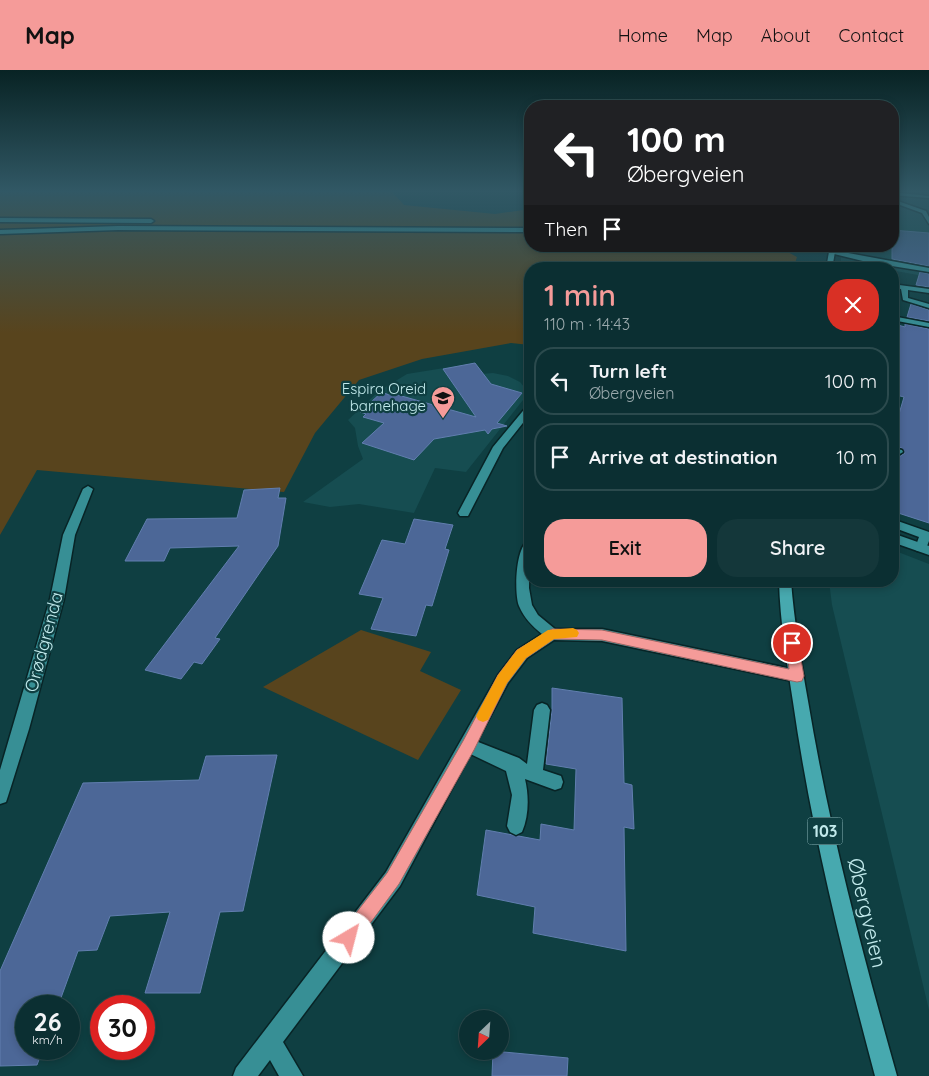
<!DOCTYPE html>
<html lang="en">
<head>
<meta charset="utf-8">
<style>
	:root { --surface:#0b2f32; --page:#14373a; --text:#f1f3f6; --muted:#9aa9ac; --line:#2b4a4d; --accent:#f59b99 }
	body { margin:0; font-family:Quicksand,sans-serif; background:var(--page); color:var(--text); height:100vh; display:flex; flex-direction:column; font-size:19px; white-space:nowrap }
	* { box-sizing:border-box; margin:0 }
	p { font-size:16px; color:var(--muted) }
	.icon { flex:none; width:28px; height:28px; fill:none; stroke:currentColor; stroke-width:2; stroke-linecap:round; stroke-linejoin:round }
	.map { position:relative; flex:1; overflow:hidden }
	.panel { position:absolute; left:524px; top:192px; width:375px; height:325px; display:flex; flex-direction:column; background:var(--surface); border-radius:20px; box-shadow:0 2px 8px #0003,0 0 0 1px var(--line) }
	.panel>* { flex:none }
	.top-card { position:absolute; left:524px; top:30px; width:375px; height:152px; border-radius:20px; box-shadow:0 2px 8px #0003,0 0 0 1px var(--line); background:#202124; color:#fff; overflow:hidden }
	.needle { width:32px; rotate:205deg }
	.fabs { position:absolute; left:459px; top:940px; display:grid; gap:10px }
	.fabs a { display:grid; place-items:center; width:50px; height:50px; border-radius:50%; background:var(--surface); box-shadow:0 2px 8px #0003,0 0 0 1px var(--line); font-size:25px }
	.speed { position:absolute; left:15px; top:925px; display:flex; gap:10px; font-size:25px; font-weight:700; text-align:center }
	.speed>* { display:grid; place-content:center; width:65px; height:65px; border-radius:50%; background:var(--surface); box-shadow:0 2px 8px #0003,0 0 0 1px var(--line); line-height:1 }
	.speed small { font-size:12px; font-weight:400 }
	.speed .limit { border:8px solid #d22; background:#fff; color:#111 }
	.pin { position:absolute; display:grid; place-items:center; width:42px; height:42px; color:#fff; margin:-21px; border:2px solid #fff; border-radius:50%; box-shadow:0 1px 5px #0007 }
	.me { position:absolute; width:55px; margin:-28px; rotate:37deg; stroke-linejoin:round; filter:drop-shadow(0 0 4px #0008) }
	.turn { display:flex; align-items:center; gap:18px; height:105px; padding:0 20px; font-size:22px }
	.turn .icon { width:65px; height:65px; stroke-width:2.5 }
	.turn b { display:block; font-size:35px; line-height:42px }
	.then { display:flex; align-items:center; height:48px; padding:0 20px; background:#0003; gap:10px; font-size:19px }
	.round { display:grid; place-items:center; flex:none; width:52px; height:52px; border-radius:20px; background:var(--page) }
	.headline { display:flex; align-items:center; justify-content:space-between; height:85px; padding:0 20px }
	h1 { font-size:30px; font-weight:600; line-height:38px; color:var(--accent) }
	.button { display:flex; gap:10px; margin-top:auto; padding:10px 20px }
	.button a { flex:1; height:58px; border-radius:20px; background:var(--accent); color:#111; font-size:20px; font-weight:600; line-height:58px; text-align:center }
	.button a+a { background:var(--page); color:var(--text) }
	ul { padding:0; list-style:none }
	li { display:flex; align-items:center; gap:15px; height:68px; margin:0 10px 8px; padding:0 10px; border:2px solid var(--line); border-radius:20px }
	li div { flex:1 }
	li b { display:block; font-size:19px }
	li em { font-style:normal }
	header { display:flex; align-items:center; gap:30px; box-sizing:border-box; height:70px; padding:0 25px; background:var(--accent); color:#111 }
	header strong { font-size:24px }
	nav { display:flex; gap:28px; margin-inline-start:auto; font-size:18px }
	.map>svg:first-child { display:block }
</style>
</head>
<body>
<header>
<strong>Map</strong>
<nav><a>Home</a><a>Map</a><a>About</a><a>Contact</a></nav>
</header>
<div class="map">
<svg width="929" height="1006" viewBox="0 0 929 1006">
	<rect width="100%" height="100%" fill="#0f3f42"/>
	<g fill="#164d51">
		<path d="M893,122H929V207L841,191V176H892Z"/>
		<path d="M475,293L480,299L468,301L471,305L493,303L508,306L520,312L525,318L527,325L466,402L435,398L414,443L359,434L330,437L303,432L363,389L358,376L355,358L348,350L379,321L407,304Z"/>
		<path d="M893,480L929,494V940L832,535L829,511H892Z"/>
	</g>
	<g fill="#58441d">
		<path d="M0,122H392L404,135L495,144L530,139V176H784L786,181L797,187L793,199H530V275L511,273L422,289L359,310L315,363L284,422L37,400L0,465Z"/>
		<path d="M361,560L431,582L420,601L461,620L418,690L263,617Z"/>
	</g>
	<g fill="#4c6797" stroke="#617eaf">
		<path d="M892,160L929,163V196L892,189Z"/>
		<path d="M920,202L929,204V217L916,215Z"/>
		<path d="M911,234L929,240V251L907,247Z"/>
		<path d="M905,254L929,259V453L892,441V386L899,387L905,383L902,378L892,376V368L904,327L892,324V270L898,255L905,257Z"/>
		<path d="M475,293L491,314L522,323L497,353L507,356L492,359L488,364L485,360L434,369L414,390L362,373L384,353L363,347L366,344L360,342L382,322L389,325L391,323L476,347L443,299Z"/>
		<path d="M280,418L278,428H286L278,476L215,568L220,569L202,594L194,592L181,609L145,600L239,476L170,478L164,491H125L147,449L237,448L244,420Z"/>
		<path d="M414,449L453,455L445,479L449,480L432,536L426,535L416,566L371,559L383,528L359,524L382,470L405,474Z"/>
		<path d="M552,618L622,628L624,713L632,715L634,759L624,757L626,881L533,863L535,837L477,825L486,760L540,770L541,754L574,760L576,699L546,694L552,640Z"/>
		<path d="M277,685L243,841L220,842L200,923H145L170,842L110,846L97,880L78,881L58,936H26V979H43L37,995L0,996V901L83,713L199,710L206,686Z"/>
		<path d="M493,981L568,988L567,1006H492Z"/>
	</g>
	<g fill="none" stroke-linecap="round" stroke-linejoin="round">
		<g stroke="#082426" stroke-width="3">
			<g id="lane">
				<path d="M892,122L929,126V128L892,125Z"/>
				<path d="M892,129L926,141L929,147V154L922,143L892,132Z"/>
				<path d="M0,148L151,149L154,151L151,153L0,152Z"/>
				<path d="M118,156L530,158V162L118,160L0,164V160Z"/>
				<path d="M832,180L929,198V202L867,192L830,183Z"/>
				<path d="M892,214L929,219V223L908,220V228L929,234V238L903,230L901,219L892,218Z"/>
				<path d="M530,335V344L503,378L468,446H460L458,443L493,377L527,336Z"/>
				<path d="M892,378L902,380L903,382L898,385L892,384Z"/>
				<path d="M892,449L929,462V471L925,481H917L915,478L919,467L892,457Z"/>
				<path d="M542,633L547,635L550,640L543,700L561,706L563,712L561,718L555,720L525,709C529,726 529,746 522,762L516,765L510,762L507,756L512,725L506,701L462,680L460,675L462,670L468,668L519,688L527,694L534,640L537,635Z"/>
			</g>
		</g>
		<g stroke="#082426" stroke-width="3">
			<g id="street">
				<path d="M892,246L929,253V257L892,250Z"/>
				<path d="M88,416L93,419L75,465L64,529L29,659L8,726L6,732L0,734V700L50,529L63,465L83,419Z"/>
				<path d="M892,463L929,476V485L892,472Z"/>
				<path d="M530,470L529,518L532,535L538,545L555,559H602L797,600L802,602L804,606L802,610L797,612L602,571L554,570L527,588L508,613L400,816L283,972L303,1006H279L270,990L258,1006H233L236,998L386,802L498,605L517,580L542,564C532,556 524,548 519,536C514,524 515,474 530,470Z"/>
			</g>
		</g>
		<g stroke="#082426" stroke-width="3">
			<g id="primary">
				<path d="M830,176H836L832,199H826Z"/>
				<path d="M779,511H791C794,551 801,591 808,631C829,758 862,882 897,1006H875C842,882 811,758 793,632C787,592 780,552 779,511Z"/>
			</g>
		</g>
		<use href="#lane" fill="#378f95" fill-rule="evenodd"/>
		<use href="#street" fill="#378f95" fill-rule="evenodd"/>
		<use href="#primary" fill="#47a9af" fill-rule="evenodd"/>
	</g>
	<linearGradient id="sky" x2="0" y2="1"><stop stop-color="#082324"/><stop offset="0.46" stop-color="#315865"/><stop offset="1" stop-color="#315865" stop-opacity="0"/></linearGradient>
	<rect width="929" height="263" fill="url(#sky)"/>
	<path fill="#f59b99" stroke="#9f6563" d="M552,559L602,560L789,599L786,573L788,569L792,568L797,569L798,573L804,606L802,611L797,612L602,570L554,569L526,588L507,613L474,680L399,814L355,874L349,877L342,874L340,868L342,861L387,803L463,671L498,605L517,580Z"/>
	<path fill="#f59e0b" d="M573,558L577,560L579,563L577,567L554,569L526,588L507,613L488,650L483,652L478,650L476,646L498,605L517,580L548,560Z"/>
	<defs>
		<g id="school-pin" transform="scale(1.25)"><path d="M0 17L-7.5 6A9.5 9.5 0 1 1 7.5 6Z" fill="#f59b99" stroke="#0f3f42"/><path d="M0-5L7-2L0 1L-7-2ZM-4 1L0 2.5L4 1V4Q0 6-4 4Z" fill="#111"/></g>
	</defs>
	<g fill-rule="evenodd">
		<use href="#school-pin" x="443" y="328"/>
	</g>
	<g text-anchor="middle" stroke-width="4.5" stroke-linejoin="round" paint-order="stroke">
		<g font-size="15" fill="#c2eaec" stroke="#0f3f42" text-anchor="end">
			<text x="426" y="324">Espira Oreid<tspan x="426" dy="17">barnehage</tspan></text>
		</g>
		<rect fill="#0f3f42" stroke="#8cb7b9" stroke-width="1" x="807.5" y="747.5" width="35" height="27" rx="4"/>
		<g font-size="16" font-weight="bold" fill="#c2eaec">
			<text x="825" y="767">103</text>
		</g>
		<g font-size="18" fill="#c2eaec" stroke="#0f3f42">
			<text transform="translate(44 572) rotate(-75)" y="6">Orødgrenda</text>
		</g>
		<g font-size="21" fill="#c2eaec" stroke="#0f3f42">
			<text transform="translate(867 843) rotate(77)" y="7">Øbergveien</text>
		</g>
	</g>
</svg>
<div class="fabs">
<a><svg class="needle" viewBox="-14 -14 28 28"><path d="M0-13l5 13h-10z" fill="#e53935"/><path d="M0 13l5-13h-10z" fill="#9aa9ac"/></svg></a>
</div>
<div class="speed"><div>26<small>km/h</small></div><div class="limit">30</div></div>
<div class="pin" style="left:792px;top:573px;background:#d93025"><svg class="icon" aria-label="arrive" viewBox="0 0 24 24"><path d="M6 21V4h12l-3 4 3 4H6"/></svg></div>
<svg class="me" style="left:349px;top:868px" viewBox="-20 -20 40 40"><circle r="19" fill="#fff"/><path d="M0-13L10 11 0 6-10 11z" fill="#f59b99"/></svg>
<div class="top-card">
<div class="turn"><svg class="icon" aria-label="left" viewBox="0 0 24 24"><path d="M17 20v-9H6M10 6l-5 5 5 5"/></svg><div><b>100 m</b>Øbergveien</div></div>
<div class="then">Then<svg class="icon" aria-label="arrive" viewBox="0 0 24 24"><path d="M6 21V4h12l-3 4 3 4H6"/></svg></div>
</div>
<section class="panel">
<div class="headline"><div><h1>1 min</h1><p>110 m · 14:43</p></div><a class="round" style="background:#d93025;color:#fff"><svg class="icon" aria-label="close" viewBox="0 0 24 24"><path d="M6 6l12 12M18 6L6 18"/></svg></a></div>
<ul>
<li><svg class="icon" aria-label="left" viewBox="0 0 24 24"><path d="M17 20v-9H6M10 6l-5 5 5 5"/></svg><div><b>Turn left</b><p>Øbergveien</p></div><em>100 m</em></li>
<li><svg class="icon" aria-label="arrive" viewBox="0 0 24 24"><path d="M6 21V4h12l-3 4 3 4H6"/></svg><div><b>Arrive at destination</b></div><em>10 m</em></li>
</ul>
<div class="button"><a>Exit</a><a>Share</a></div>
</section>
</div>
</body>
</html>
